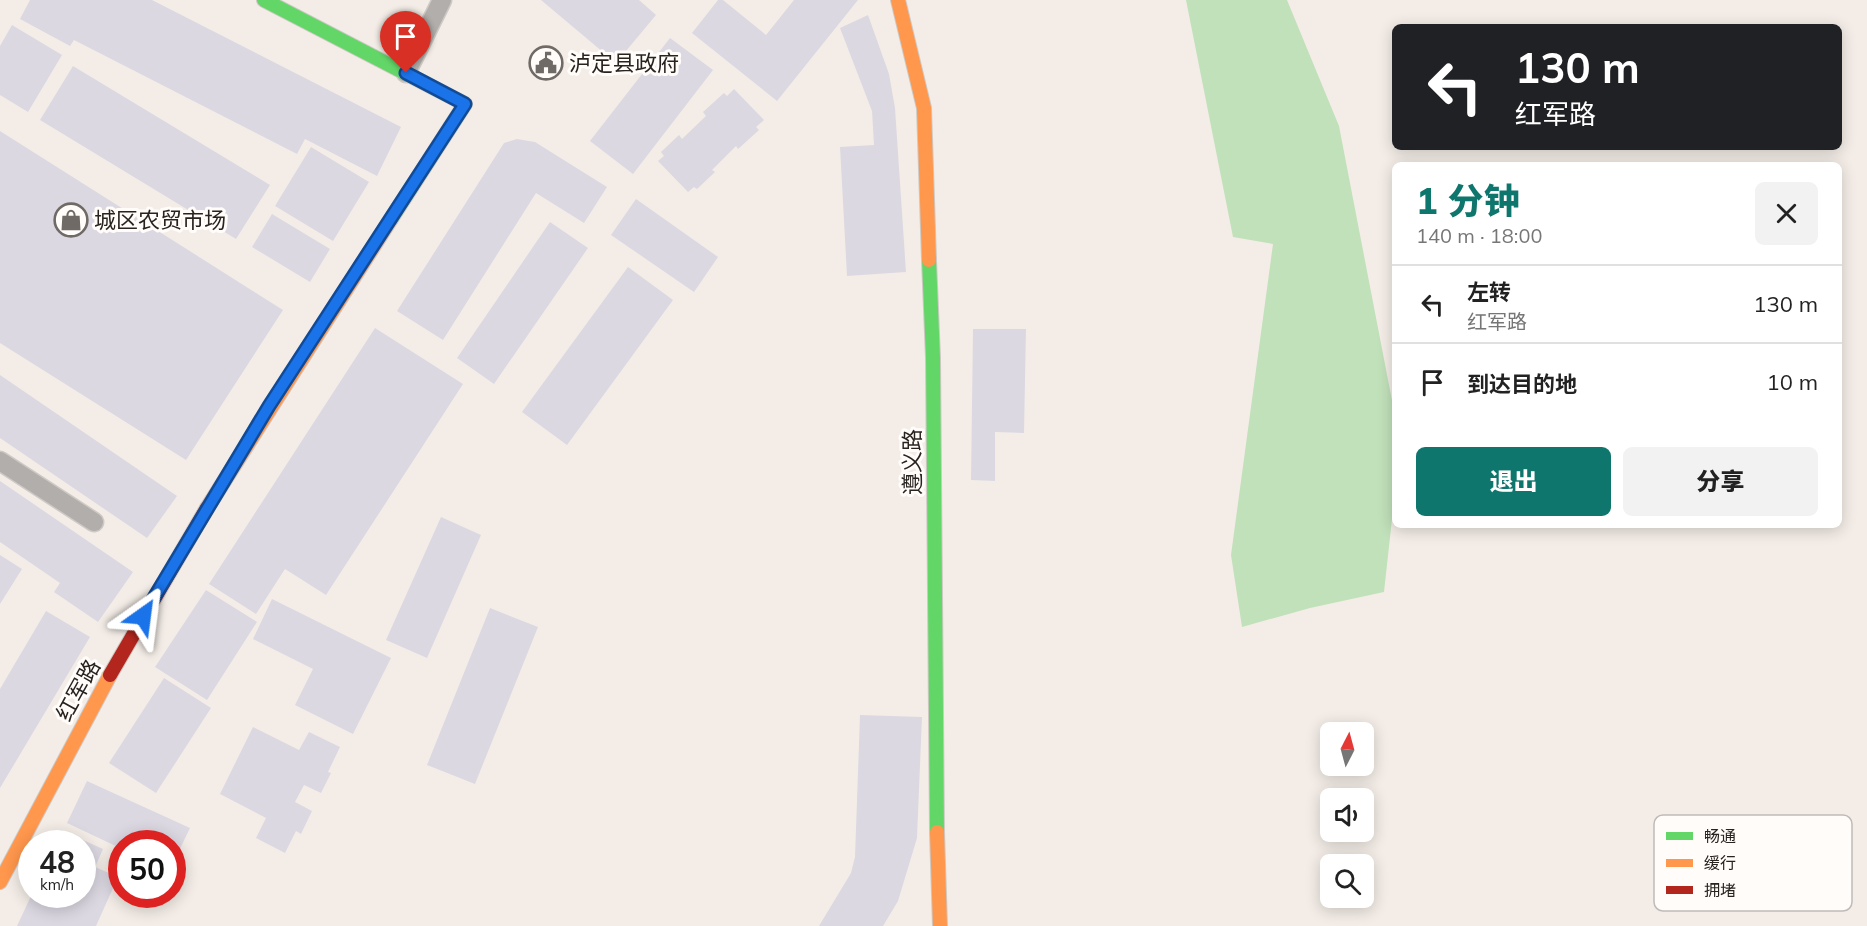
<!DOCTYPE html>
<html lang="zh">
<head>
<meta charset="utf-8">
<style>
	:root { --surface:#fff; --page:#f2f2f2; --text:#222; --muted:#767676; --line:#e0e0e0; --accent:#0f766e }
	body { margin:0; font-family:Mulish,"Noto Sans SC",sans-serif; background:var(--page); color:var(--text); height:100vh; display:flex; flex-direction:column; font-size:22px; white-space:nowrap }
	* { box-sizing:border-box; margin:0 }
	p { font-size:20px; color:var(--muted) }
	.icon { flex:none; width:33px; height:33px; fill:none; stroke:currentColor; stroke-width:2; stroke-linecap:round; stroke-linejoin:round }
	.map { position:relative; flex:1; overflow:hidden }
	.drawer { position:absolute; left:1392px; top:162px; width:450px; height:366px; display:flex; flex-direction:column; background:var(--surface); border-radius:9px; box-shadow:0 3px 15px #0003 }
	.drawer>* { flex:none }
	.banner { position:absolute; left:1392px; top:24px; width:450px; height:126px; border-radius:9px; box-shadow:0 3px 15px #0003; background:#202124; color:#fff; overflow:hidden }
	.needle { width:39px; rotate:6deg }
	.fabs { position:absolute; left:1320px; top:722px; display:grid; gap:12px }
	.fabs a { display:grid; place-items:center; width:54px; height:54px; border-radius:9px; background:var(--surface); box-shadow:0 3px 15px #0003; font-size:30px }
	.speed { position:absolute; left:18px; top:830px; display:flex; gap:12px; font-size:30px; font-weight:700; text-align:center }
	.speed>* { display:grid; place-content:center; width:78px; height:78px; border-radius:50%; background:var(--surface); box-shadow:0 3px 15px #0003; line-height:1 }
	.speed small { font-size:15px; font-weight:400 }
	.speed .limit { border:9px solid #d22; background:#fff; color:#111 }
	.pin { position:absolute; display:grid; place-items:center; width:51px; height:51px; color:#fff; margin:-62px -26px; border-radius:50% 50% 50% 0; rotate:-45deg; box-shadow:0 0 6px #0007 }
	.pin .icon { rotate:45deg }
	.me { position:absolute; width:66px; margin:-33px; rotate:31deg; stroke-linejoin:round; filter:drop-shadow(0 0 4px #0008) }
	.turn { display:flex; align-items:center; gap:21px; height:126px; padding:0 24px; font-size:27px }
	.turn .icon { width:78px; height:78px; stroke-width:2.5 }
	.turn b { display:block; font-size:42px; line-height:51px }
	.round { display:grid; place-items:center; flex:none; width:63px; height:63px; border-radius:9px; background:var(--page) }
	.overview { display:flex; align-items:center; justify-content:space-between; height:102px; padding:0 24px }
	h1 { font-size:36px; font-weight:800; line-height:45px; color:var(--accent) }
	.action { display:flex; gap:12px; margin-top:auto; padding:12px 24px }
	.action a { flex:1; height:69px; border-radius:9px; background:var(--accent); color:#fff; font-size:24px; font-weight:800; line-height:69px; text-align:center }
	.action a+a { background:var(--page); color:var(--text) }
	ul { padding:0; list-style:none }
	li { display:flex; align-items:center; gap:18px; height:78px; padding:0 24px; border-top:2px solid var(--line) }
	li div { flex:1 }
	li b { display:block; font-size:22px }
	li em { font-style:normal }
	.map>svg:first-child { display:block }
</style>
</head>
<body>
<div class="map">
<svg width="1867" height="926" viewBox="0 0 1867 926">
	<rect width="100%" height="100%" fill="#f4ede7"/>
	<path fill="#c1e1ba" d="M1186,0H1287L1339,126L1395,416V492L1384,592L1310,608L1242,627L1231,555L1273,244L1233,237Z"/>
	<g fill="#dbd8e2">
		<path d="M30,0H152L401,127L377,176L305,139L297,154L74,40L70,46L20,19Z"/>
		<path d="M541,0H639L656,15L616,63Z"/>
		<path d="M718,0H723L766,35L794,0H858L777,101L692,33Z"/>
		<path d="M868,15L889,74L895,108L906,272L847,276L840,147L874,145L872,111L840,28Z"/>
		<path d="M12,25L62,55L28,112L0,95V46Z"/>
		<path d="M670,38L713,70L633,174L590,141Z"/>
		<path d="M73,66L270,185L236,239L40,120Z"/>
		<path d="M734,89L764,120L756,127L759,130L738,149L736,146L712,170L715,172L697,189L694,187L688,192L658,161L664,156L661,152L679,135L682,139L706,116L703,112L724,93L727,96Z"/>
		<path d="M0,131L283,310L186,460L0,343Z"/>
		<path d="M517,139L535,142L607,187L584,223L536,193L443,340L397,311L504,143Z"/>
		<path d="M311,147L369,182L333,241L275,206Z"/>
		<path d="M636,199L718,257L694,292L611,235Z"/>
		<path d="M272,214L330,249L310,282L252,247Z"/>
		<path d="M550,222L588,248L494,384L457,358Z"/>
		<path d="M628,267L673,300L567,445L522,412Z"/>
		<path d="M375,328L463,384L326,595L285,569L256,614L209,584Z"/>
		<path d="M973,329H1026L1024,433L995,432V481L971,480Z"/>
		<path d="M0,375L177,496L147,538L0,438Z"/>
		<path d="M0,481L133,572L98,622L54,592L60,583L0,542Z"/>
		<path d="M441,517L481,535L427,658L386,640Z"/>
		<path d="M0,555L22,569L0,604Z"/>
		<path d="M206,590L257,622L207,700L155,667Z"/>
		<path d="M272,599L391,658L353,734L295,705L313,669L253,639Z"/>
		<path d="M490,608L538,627L475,784L427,765Z"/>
		<path d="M46,611L90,637L0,788V689Z"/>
		<path d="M164,678L211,708L156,793L109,763Z"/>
		<path d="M860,715L922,717L917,838L898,901L883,926H819L851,873L855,857Z"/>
		<path d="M253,727L299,750L309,732L340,747L328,772L331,773L321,793L304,785L295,802L312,811L301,834L296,831L285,853L256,838L266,818L220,794Z"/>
		<path d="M87,781L190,828L172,865V843H122V849L67,823Z"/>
		<path d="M61,830L103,849L95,867L118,877L96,926H17L32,894H82V843H54Z"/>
	</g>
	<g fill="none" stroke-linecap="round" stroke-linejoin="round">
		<g stroke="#cec9c4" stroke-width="21">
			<g id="lane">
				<path d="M406,73L442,0"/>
				<path d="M0,461L94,522"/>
			</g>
		</g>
		<g stroke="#cec9c4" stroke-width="16">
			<g id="fast">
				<path d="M264,0L465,104L391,219"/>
				<path d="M929,260L933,358L937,832"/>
			</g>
		</g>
		<g stroke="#cec9c4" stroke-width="16">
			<g id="slow">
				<path d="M898,0L924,108L929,260"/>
				<path d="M207,508L391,219"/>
				<path d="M937,832L940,926"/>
				<path d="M0,882L110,675"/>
			</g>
		</g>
		<g stroke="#cec9c4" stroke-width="16">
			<path id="jam" d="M110,675L207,508"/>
		</g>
		<use href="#lane" stroke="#b2aeab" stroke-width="18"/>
		<use href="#fast" stroke="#63d668" stroke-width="14"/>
		<use href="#slow" stroke="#ff974d" stroke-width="14"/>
		<use href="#jam" stroke="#b3261e" stroke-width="14"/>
	</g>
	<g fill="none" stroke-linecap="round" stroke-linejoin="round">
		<g stroke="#114b97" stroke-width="15">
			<path id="route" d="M143,616L269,406L465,104L406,73"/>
		</g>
		<use href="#route" stroke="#1a73e8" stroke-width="10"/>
	</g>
	<defs>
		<g id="civic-ring" transform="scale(1.725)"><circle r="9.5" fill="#fffcfa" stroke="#6f6a65" stroke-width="1.5"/><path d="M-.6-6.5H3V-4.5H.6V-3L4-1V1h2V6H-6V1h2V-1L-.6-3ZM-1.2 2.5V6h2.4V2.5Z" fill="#6f6a65"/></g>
		<g id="shop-ring" transform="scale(1.725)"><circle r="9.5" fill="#fffcfa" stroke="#6f6a65" stroke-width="1.5"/><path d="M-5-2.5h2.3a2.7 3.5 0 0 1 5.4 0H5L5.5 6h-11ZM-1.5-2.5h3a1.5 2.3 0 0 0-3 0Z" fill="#6f6a65"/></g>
	</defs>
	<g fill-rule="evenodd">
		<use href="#civic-ring" x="546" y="63"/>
		<use href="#shop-ring" x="71" y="220"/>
	</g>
	<g text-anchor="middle" stroke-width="6" stroke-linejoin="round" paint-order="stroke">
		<g font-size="22" fill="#28231f" stroke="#fffcfa" text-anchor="start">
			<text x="569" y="71">泸定县政府</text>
			<text x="94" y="228">城区农贸市场</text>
		</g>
		<g font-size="22" fill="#28231f" stroke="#fffcfa">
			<text transform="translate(912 462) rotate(-90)" y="8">遵义路</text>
			<text transform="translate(78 690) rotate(-61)" y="8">红军路</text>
		</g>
	</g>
	<rect x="1654" y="815" width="198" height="96" rx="9" fill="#fffcfa" stroke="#bebbb8" stroke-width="1.5"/>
	<rect x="1666" y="832" width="27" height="8" fill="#63d668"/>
	<rect x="1666" y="859" width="27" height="8" fill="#ff974d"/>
	<rect x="1666" y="886" width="27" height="8" fill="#b3261e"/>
	<g font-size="16" fill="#28231f">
		<text x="1704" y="842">畅通</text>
		<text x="1704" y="869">缓行</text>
		<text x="1704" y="896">拥堵</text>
	</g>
</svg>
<div class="fabs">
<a><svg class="needle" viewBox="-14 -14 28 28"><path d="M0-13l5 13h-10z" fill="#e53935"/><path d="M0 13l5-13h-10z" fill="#767676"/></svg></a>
<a><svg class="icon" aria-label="sound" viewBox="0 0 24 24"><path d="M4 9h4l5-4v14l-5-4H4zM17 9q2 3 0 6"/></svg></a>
<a><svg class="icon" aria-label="search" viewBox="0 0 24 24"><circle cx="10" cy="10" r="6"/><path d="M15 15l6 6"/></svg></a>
</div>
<div class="speed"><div>48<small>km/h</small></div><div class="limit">50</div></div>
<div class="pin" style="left:406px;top:73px;background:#d93025"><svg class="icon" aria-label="arrive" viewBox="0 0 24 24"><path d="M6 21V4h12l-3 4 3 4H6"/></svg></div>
<svg class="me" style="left:143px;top:616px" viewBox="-20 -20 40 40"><path d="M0-17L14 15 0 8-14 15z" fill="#1a73e8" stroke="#fff" stroke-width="4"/></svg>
<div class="banner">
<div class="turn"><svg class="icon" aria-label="left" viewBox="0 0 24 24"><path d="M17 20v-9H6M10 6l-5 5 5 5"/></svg><div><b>130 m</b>红军路</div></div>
</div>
<section class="drawer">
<div class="overview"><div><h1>1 分钟</h1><p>140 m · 18:00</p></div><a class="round"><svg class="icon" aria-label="close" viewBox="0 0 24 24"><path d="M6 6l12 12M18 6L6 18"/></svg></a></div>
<ul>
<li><svg class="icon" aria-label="left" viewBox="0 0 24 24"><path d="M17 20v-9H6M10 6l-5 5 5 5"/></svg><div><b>左转</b><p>红军路</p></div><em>130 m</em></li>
<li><svg class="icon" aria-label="arrive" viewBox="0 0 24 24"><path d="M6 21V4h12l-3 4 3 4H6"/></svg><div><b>到达目的地</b></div><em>10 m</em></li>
</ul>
<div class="action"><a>退出</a><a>分享</a></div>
</section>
</div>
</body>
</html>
